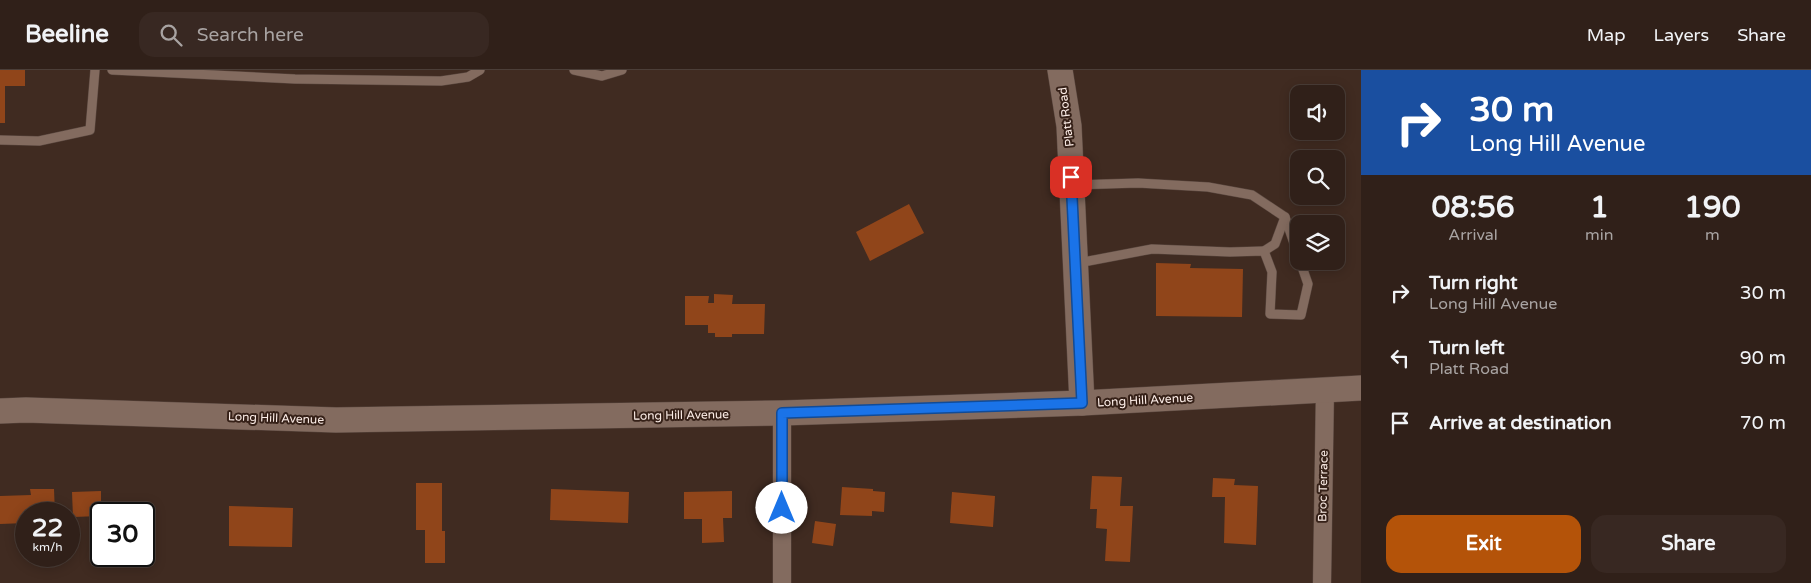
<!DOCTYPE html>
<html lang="en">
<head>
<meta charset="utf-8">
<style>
	:root { --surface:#302019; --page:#382822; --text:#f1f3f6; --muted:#a8a3a2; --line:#4b3e38; --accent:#b45309 }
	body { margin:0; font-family:"Varela Round",sans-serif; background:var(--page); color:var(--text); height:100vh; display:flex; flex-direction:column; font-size:19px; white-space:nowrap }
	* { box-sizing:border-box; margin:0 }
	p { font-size:16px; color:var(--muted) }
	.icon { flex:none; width:28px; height:28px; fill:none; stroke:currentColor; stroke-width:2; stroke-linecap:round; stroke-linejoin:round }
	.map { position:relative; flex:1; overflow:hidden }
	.panel { display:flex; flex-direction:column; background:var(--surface); width:450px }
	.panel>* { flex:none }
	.top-card { background:#1a4fa0; color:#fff; overflow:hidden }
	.controls { position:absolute; left:1290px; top:15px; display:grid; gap:10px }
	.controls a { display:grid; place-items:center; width:55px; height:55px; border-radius:10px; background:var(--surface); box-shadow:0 2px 12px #0003,0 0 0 1px var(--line); font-size:25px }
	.speed { position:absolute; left:15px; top:432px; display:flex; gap:10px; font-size:25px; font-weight:700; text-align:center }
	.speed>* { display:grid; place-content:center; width:65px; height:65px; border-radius:50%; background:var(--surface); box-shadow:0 2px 12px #0003,0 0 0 1px var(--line); line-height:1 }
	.speed small { font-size:12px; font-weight:400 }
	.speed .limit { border:2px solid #111; border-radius:8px; background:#fff; color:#111 }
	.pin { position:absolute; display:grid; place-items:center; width:42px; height:42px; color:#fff; margin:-21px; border-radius:10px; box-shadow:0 2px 8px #0006 }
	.me { position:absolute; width:55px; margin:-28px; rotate:0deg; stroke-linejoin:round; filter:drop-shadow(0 0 4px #0008) }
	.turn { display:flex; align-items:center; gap:18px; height:105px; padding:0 25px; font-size:22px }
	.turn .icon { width:65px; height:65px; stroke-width:2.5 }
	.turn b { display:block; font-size:35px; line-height:42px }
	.eta { display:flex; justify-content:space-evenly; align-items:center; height:85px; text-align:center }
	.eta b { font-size:30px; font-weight:800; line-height:35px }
	.primary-button { display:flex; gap:10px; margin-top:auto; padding:10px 25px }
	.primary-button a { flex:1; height:58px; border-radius:15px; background:var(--accent); color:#fff; font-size:20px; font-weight:800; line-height:58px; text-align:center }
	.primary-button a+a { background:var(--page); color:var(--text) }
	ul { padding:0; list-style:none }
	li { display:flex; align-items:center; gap:15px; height:65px; padding:0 25px }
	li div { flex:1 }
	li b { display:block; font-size:19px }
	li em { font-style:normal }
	header { display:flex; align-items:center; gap:30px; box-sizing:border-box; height:70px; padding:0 25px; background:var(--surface); border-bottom:1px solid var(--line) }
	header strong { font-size:24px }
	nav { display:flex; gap:28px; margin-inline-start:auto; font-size:18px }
	.search { width:350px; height:45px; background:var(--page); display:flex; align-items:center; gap:12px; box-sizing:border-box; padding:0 18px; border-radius:15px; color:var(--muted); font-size:19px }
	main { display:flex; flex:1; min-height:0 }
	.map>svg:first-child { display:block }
</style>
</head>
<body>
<header>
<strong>Beeline</strong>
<div class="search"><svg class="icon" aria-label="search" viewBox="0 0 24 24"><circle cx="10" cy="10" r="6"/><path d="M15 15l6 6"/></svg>Search here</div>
<nav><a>Map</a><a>Layers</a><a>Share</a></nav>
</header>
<main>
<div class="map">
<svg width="1361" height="513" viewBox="0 0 1361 513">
	<rect width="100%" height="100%" fill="#402b21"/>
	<g fill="#90451a">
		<path d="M0,0H25V16H5V53H0Z"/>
		<path d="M909,134L924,163L870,191L856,162Z"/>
		<path d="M1156,193L1191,194L1190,198L1243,199L1242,247L1156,246Z"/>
		<path d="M714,224L733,225L732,234H765L764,264H732V267H715V263H708V255H685V226H709L708,233H714Z"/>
		<path d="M1092,406L1122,407L1120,436H1133L1130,492L1105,491L1107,459L1096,458L1097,439H1090Z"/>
		<path d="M1213,408L1235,409L1234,415L1258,416L1256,475L1224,473L1225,427H1212Z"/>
		<path d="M416,413H442V461H445V493H425V460H416Z"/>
		<path d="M842,417L873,419V421L885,422L884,442L872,441V446L840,445Z"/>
		<path d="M30,419H54L55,444H26V453L0,454V426L31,425Z"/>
		<path d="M551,419L629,422L628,453L550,450Z"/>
		<path d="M101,421V446L73,447L72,422Z"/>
		<path d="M732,421V448H723L724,472L702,473V449H684V422Z"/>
		<path d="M952,422L995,426L993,457L950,453Z"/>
		<path d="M229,436L293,438L292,477L229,476Z"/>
		<path d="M815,451L836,454L833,476L812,473Z"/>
	</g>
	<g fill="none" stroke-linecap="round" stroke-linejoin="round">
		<g stroke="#59473f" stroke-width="10">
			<g id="lane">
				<path d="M112,0L295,9L441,11L468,7L480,0"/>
				<path d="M574,0L602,6L622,0"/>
				<path d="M0,70L39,71L90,60L95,0"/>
				<path d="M1073,115L1138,113L1208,117L1252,125L1285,147L1299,188"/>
				<path d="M1264,181L1275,174L1285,147"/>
				<path d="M1078,193L1152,179L1230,182L1264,181L1272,202L1270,244L1301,245L1308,214L1300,191"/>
			</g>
		</g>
		<g stroke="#59473f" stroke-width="19">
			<g id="street">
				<path d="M782,513V343"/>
				<path d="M1322,513L1325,319"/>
			</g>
		</g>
		<g stroke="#59473f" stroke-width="26">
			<g id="secondary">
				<path d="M1060,0L1069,56L1082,333"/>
				<path d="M0,341L26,340L336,350L782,343L1082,333L1361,318"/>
			</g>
		</g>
		<use href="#lane" stroke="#836b5f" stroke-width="9"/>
		<use href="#street" stroke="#836b5f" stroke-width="18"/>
		<use href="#secondary" stroke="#836b5f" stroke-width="25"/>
	</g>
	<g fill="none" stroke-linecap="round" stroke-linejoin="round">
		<g stroke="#114b97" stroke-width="12">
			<path id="route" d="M782,438V343L1082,333L1071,107"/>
		</g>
		<use href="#route" stroke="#1a73e8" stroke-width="9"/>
	</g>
	<g text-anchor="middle" stroke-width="4" stroke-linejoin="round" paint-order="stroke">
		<g font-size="12" fill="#fcede7" stroke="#362118">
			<text transform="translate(1066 47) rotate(-97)" y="4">Platt Road</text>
			<text transform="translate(1145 330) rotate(-3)" y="4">Long Hill Avenue</text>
			<text transform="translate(681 345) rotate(-1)" y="4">Long Hill Avenue</text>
			<text transform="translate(276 348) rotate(2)" y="4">Long Hill Avenue</text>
			<text transform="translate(1323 416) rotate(-89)" y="4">Broc Terrace</text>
		</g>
	</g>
</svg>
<div class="controls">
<a><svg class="icon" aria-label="sound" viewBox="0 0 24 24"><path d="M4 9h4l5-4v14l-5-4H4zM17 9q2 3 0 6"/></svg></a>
<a><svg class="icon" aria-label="search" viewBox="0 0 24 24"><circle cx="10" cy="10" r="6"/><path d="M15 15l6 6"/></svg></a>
<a><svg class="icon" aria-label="layers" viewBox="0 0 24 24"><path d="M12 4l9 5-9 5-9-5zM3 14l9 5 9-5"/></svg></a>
</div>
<div class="speed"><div>22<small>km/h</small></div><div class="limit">30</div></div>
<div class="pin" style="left:1071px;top:107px;background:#d93025"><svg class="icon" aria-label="arrive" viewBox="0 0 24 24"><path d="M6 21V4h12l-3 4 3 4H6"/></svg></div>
<svg class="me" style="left:782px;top:438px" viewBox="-20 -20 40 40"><circle r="19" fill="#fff"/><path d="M0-13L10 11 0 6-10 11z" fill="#1a73e8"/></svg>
</div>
<section class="panel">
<div class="top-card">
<div class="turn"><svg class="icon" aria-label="right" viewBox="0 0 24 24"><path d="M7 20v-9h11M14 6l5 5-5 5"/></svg><div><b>30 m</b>Long Hill Avenue</div></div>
</div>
<div class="eta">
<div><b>08:56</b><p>Arrival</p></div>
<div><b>1</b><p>min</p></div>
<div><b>190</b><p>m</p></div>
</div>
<ul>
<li><svg class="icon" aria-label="right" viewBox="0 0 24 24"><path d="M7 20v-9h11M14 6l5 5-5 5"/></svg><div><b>Turn right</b><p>Long Hill Avenue</p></div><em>30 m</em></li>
<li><svg class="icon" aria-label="left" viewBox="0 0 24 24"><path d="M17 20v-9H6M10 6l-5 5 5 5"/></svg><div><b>Turn left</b><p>Platt Road</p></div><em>90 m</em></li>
<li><svg class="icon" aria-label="arrive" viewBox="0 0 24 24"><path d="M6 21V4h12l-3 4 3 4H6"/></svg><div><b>Arrive at destination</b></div><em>70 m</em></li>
</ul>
<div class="primary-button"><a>Exit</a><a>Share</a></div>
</section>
</main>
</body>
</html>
